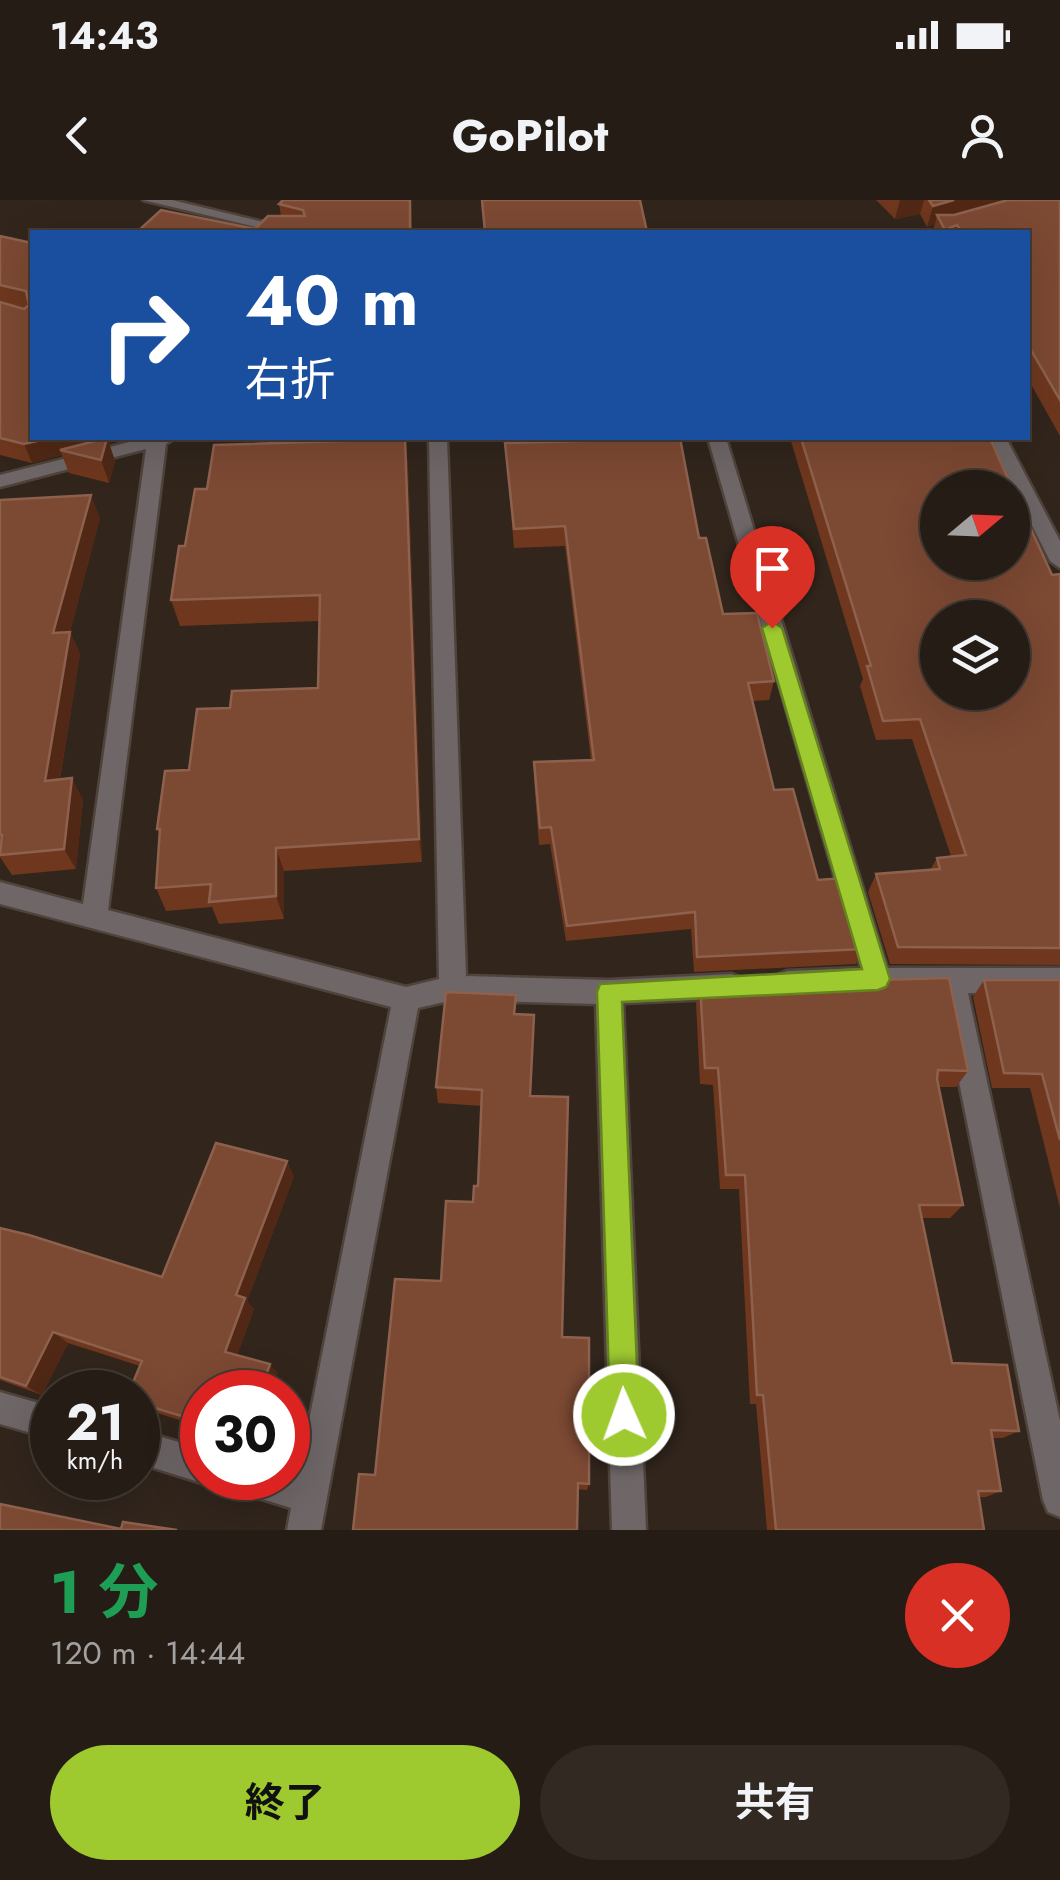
<!DOCTYPE html>
<html lang="ja">
<head>
<meta charset="utf-8">
<style>
	:root { --surface:#251c15; --page:#312922; --text:#f1f3f6; --muted:#a3a1a0; --line:#423a34; --accent:#9eca2f }
	body { margin:0; font-family:Jost,"Noto Sans JP",sans-serif; background:var(--page); color:var(--text); height:100vh; display:flex; flex-direction:column; font-size:38px; white-space:nowrap }
	* { box-sizing:border-box; margin:0 }
	p { font-size:32px; color:var(--muted) }
	.icon { flex:none; width:55px; height:55px; fill:none; stroke:currentColor; stroke-width:2; stroke-linecap:round; stroke-linejoin:round }
	.map { position:relative; height:1330px; overflow:hidden }
	.details { display:flex; flex-direction:column; background:var(--surface); flex:1 }
	.details>* { flex:none }
	.guide { position:absolute; left:30px; top:30px; width:1000px; height:210px; border-radius:0px; box-shadow:0 10px 40px #0002,0 0 0 2px var(--line); background:#1a4fa0; color:#fff; overflow:hidden }
	.needle { width:65px; rotate:71deg }
	.buttons { position:absolute; left:920px; top:270px; display:grid; gap:20px }
	.buttons a { display:grid; place-items:center; width:110px; height:110px; border-radius:50%; background:var(--surface); box-shadow:0 10px 40px #0002,0 0 0 2px var(--line); font-size:50px }
	.speed { position:absolute; left:30px; top:1170px; display:flex; gap:20px; font-size:50px; font-weight:700; text-align:center }
	.speed>* { display:grid; place-content:center; width:130px; height:130px; border-radius:50%; background:var(--surface); box-shadow:0 10px 40px #0002,0 0 0 2px var(--line); line-height:1 }
	.speed small { font-size:25px; font-weight:400 }
	.speed .limit { border:15px solid #d22; background:#fff; color:#111 }
	.pin { position:absolute; display:grid; place-items:center; width:85px; height:85px; color:#fff; margin:-102px -42px; border-radius:50% 50% 50% 0; rotate:-45deg; box-shadow:0 0 10px #0007 }
	.pin .icon { rotate:45deg }
	.me { position:absolute; width:110px; margin:-55px; rotate:358deg; stroke-linejoin:round; filter:drop-shadow(0 0 8px #0008) }
	.turn { display:flex; align-items:center; gap:35px; height:210px; padding:0 50px; font-size:45px }
	.turn .icon { width:130px; height:130px; stroke-width:2.5 }
	.turn b { display:block; font-size:70px; line-height:85px }
	.round { display:grid; place-items:center; flex:none; width:105px; height:105px; border-radius:52px; background:var(--page) }
	.head { display:flex; align-items:center; justify-content:space-between; height:170px; padding:0 50px }
	h1 { font-size:60px; font-weight:700; line-height:75px; color:#1e9e55 }
	.action { display:flex; gap:20px; margin-top:auto; padding:20px 50px }
	.action a { flex:1; height:115px; border-radius:60px; background:var(--accent); color:#111; font-size:40px; font-weight:700; line-height:115px; text-align:center }
	.action a+a { background:var(--page); color:var(--text) }
	.status { display:flex; justify-content:space-between; align-items:center; height:70px; padding:0 50px; background:var(--surface); direction:ltr }
	.status svg { height:28px; fill:currentColor }
	header { display:flex; justify-content:space-between; align-items:center; height:130px; padding:0 50px; background:var(--surface); font-size:45px; font-weight:700 }
	.map>svg:first-child { display:block }
</style>
</head>
<body>
<div class="status"><b>14:43</b><svg viewBox="0 0 49 12"><path d="M0 12V9h3v3zM5 12V6h3v6zM10 12V3h3v9zM15 12V0h3v12zM26 1h20v11H26zM47 4h2v5h-2z"/></svg></div>
<header><svg class="icon" aria-label="back" viewBox="0 0 24 24"><path d="M15 5l-7 7 7 7"/></svg>GoPilot<svg class="icon" aria-label="person" viewBox="0 0 24 24"><circle cx="12" cy="8" r="4"/><path d="M4 21q1-7 8-7t8 7"/></svg></header>
<div class="map">
<svg width="1060" height="1330" viewBox="0 0 1060 1330">
	<rect width="100%" height="100%" fill="#31251c"/>
	<g fill="none" stroke-linecap="round" stroke-linejoin="round">
		<g stroke="#4f433b" stroke-width="5">
			<g id="minor">
				<path d="M143,0H172L305,32H277Z"/>
				<path d="M145,238H175L166,244L108,710L406,787L439,779L429,238H447L466,776L609,780L732,774L741,778L745,786L741,794L732,798L623,803L646,1330H612L596,804L453,800L418,808L321,1330H287L291,1308L233,1290L228,1278H288V1273L298,1276L391,807L0,704V682L83,704L146,249L0,287V275Z"/>
				<path d="M708,238H726L887,768H1060V792L968,793L1060,1221V1317L1048,1312L1043,1300L941,792L787,795L778,791L774,783L778,775L787,771L861,768Z"/>
				<path d="M988,238H1006L1060,341V368L1050,361Z"/>
				<path d="M0,1192L52,1207V1239L0,1224Z"/>
				<path d="M138,1230L202,1249V1278H214L202,1283L138,1263Z"/>
			</g>
		</g>
		<use href="#minor" fill="#6e6667" fill-rule="evenodd"/>
	</g>
	<g fill="#6e371e">
		<path d="M283,0H411L412,32H137L255,29L281,16L279,4Z"/>
		<path d="M876,0H1060V236L1028,179V32H932L935,24L927,27L920,14L895,19Z"/>
		<path d="M0,36L32,43V238H121L120,240L109,243L115,261L109,283L69,273L62,255L32,263L0,255Z"/>
		<path d="M790,238H990L1052,375L1060,374V765L890,764L868,692L876,674L930,670L937,658L951,656L912,539L876,540L860,486L863,479Z"/>
		<path d="M405,239L408,266L422,662L284,671V719L219,724L212,707L166,711L156,688L160,636L157,629L189,570L230,508L318,488L319,421L180,426L171,400L185,346L207,289Z"/>
		<path d="M505,243L699,338L723,414L774,481L769,500L753,501L774,590L818,680L863,749L856,764L694,772L691,729L566,741L550,644L539,645L534,580V562L591,560L565,346L514,348Z"/>
		<path d="M0,300L100,318L70,432L80,454L60,579L83,599L76,669L12,675L0,657Z"/>
		<path d="M1060,779V1008L1030,888H992L973,797L984,780Z"/>
		<path d="M700,785L968,871L956,887H939L963,1005L950,1018H922L952,1163L1019,1231L1003,1238H992L1001,1291L986,1297H979L984,1330H767L756,1204H750L739,989H720L713,885L700,884L696,803Z"/>
		<path d="M516,814L534,815L530,896L562,1137L589,1284L587,1290L375,1275L441,1081L478,986L482,906L438,903L436,887Z"/>
		<path d="M294,976L247,1101L254,1109L237,1155L278,1173L202,1192V1227L138,1207L140,1166L68,1143L42,1195L0,1180V1028L162,1077Z"/>
	</g>
	<g fill="#502815">
		<path d="M900,0H924L920,14L895,19Z"/>
		<path d="M954,0H1020L941,23L937,15L935,24L927,27L933,6Z"/>
		<path d="M957,25L955,32H945V30Z"/>
		<path d="M50,238H121L120,240L109,243L115,261L109,283L101,260L60,250L62,255L32,263L24,244Z"/>
		<path d="M405,239L408,266L422,662L419,639Z"/>
		<path d="M91,295L100,318L70,432L80,454L56,602L45,581L53,433Z"/>
		<path d="M72,578L83,599L76,669L64,649Z"/>
		<path d="M276,648L284,671V719L276,696Z"/>
		<path d="M287,961L294,976L247,1101L254,1109L235,1162L225,1152L236,1095Z"/>
		<path d="M53,1132L68,1143L42,1195L26,1186Z"/>
		<path d="M270,1164L278,1173L271,1192H260Z"/>
	</g>
	<g fill="#7c4933" stroke="#8d614d" stroke-width="2.5" fill-rule="evenodd">
		<path d="M283,0H410V32H137L161,10L255,29L268,16H305L303,10L279,4Z"/>
		<path d="M482,0H640L647,32H485Z"/>
		<path d="M929,0H954L933,6Z"/>
		<path d="M1008,0H1060V200L1028,145V32H962L957,25L945,30L937,15H954Z"/>
		<path d="M0,36L32,43V238H50L24,244L0,238V102L24,109L29,105L26,91L0,85Z"/>
		<path d="M107,238L101,260L60,250Z"/>
		<path d="M615,238H680L699,338H706L723,414L757,413L774,481L748,483L774,590L793,589L818,680L843,678L863,749L697,757L695,712L567,726L551,627L540,628L534,562L594,560L565,326L514,329L505,243L615,240Z"/>
		<path d="M801,238H990L1012,288H938V362H1012V288L1052,375L1060,374V748L898,747L876,674L940,669L937,658L966,655L920,519L883,521L867,466H871ZM938,418H1012V492H938Z"/>
		<path d="M405,239L419,639L276,648V696L209,702L211,684L156,688L160,629H157L165,571L189,570L197,509L230,508L232,491L318,488L320,395L171,400L179,346H185L195,289H207L214,245Z"/>
		<path d="M91,295L53,433L70,432L45,581L72,578L64,649L0,655L2,635H0V300Z"/>
		<path d="M949,778L968,871L938,870L937,879L963,1005H919L952,1163L1007,1165L1019,1231L991,1230L1001,1291H978L984,1330H776L763,1195H757L745,975H726L718,868H705L700,785Z"/>
		<path d="M984,780H1060V940L1042,874L1004,873Z"/>
		<path d="M446,792L516,795L514,814L534,815L530,896L568,897L562,1137L589,1138V1284L578,1283L577,1330H353L359,1274L375,1275L395,1079L441,1081L446,1001L473,1002L474,986H478L482,890L436,887Z"/>
		<path d="M216,943L287,961L236,1095L245,1098L225,1152L270,1164L260,1192H202V1222L138,1203V1192H129L142,1161L53,1132L26,1186L0,1177V1028L29,1035L162,1077Z"/>
		<path d="M0,1304L121,1329L123,1322L177,1330H0Z"/>
	</g>
	<path fill="#9eca2f" stroke="#67831f" stroke-width="2.5" d="M772,421L782,428L890,779L886,787L878,790L622,802L639,1215L635,1225L624,1230L614,1225L610,1215L597,792L600,784L862,769L762,428Z"/>
</svg>
<div class="buttons">
<a><svg class="needle" viewBox="-14 -14 28 28"><path d="M0-13l5 13h-10z" fill="#e53935"/><path d="M0 13l5-13h-10z" fill="#a3a1a0"/></svg></a>
<a><svg class="icon" aria-label="layers" viewBox="0 0 24 24"><path d="M12 4l9 5-9 5-9-5zM3 14l9 5 9-5"/></svg></a>
</div>
<div class="speed"><div>21<small>km/h</small></div><div class="limit">30</div></div>
<div class="pin" style="left:772px;top:428px;background:#d93025"><svg class="icon" aria-label="arrive" viewBox="0 0 24 24"><path d="M6 21V4h12l-3 4 3 4H6"/></svg></div>
<svg class="me" style="left:624px;top:1215px" viewBox="-20 -20 40 40"><circle r="17" fill="#9eca2f" stroke="#fff" stroke-width="3"/><path d="M0-11L8 9 0 5-8 9z" fill="#fff"/></svg>
<div class="guide">
<div class="turn"><svg class="icon" aria-label="right" viewBox="0 0 24 24"><path d="M7 20v-9h11M14 6l5 5-5 5"/></svg><div><b>40 m</b>右折</div></div>
</div>
</div>
<section class="details">
<div class="head"><div><h1>1 分</h1><p>120 m · 14:44</p></div><a class="round" style="background:#d93025;color:#fff"><svg class="icon" aria-label="close" viewBox="0 0 24 24"><path d="M6 6l12 12M18 6L6 18"/></svg></a></div>
<div class="action"><a>終了</a><a>共有</a></div>
</section>
</body>
</html>
